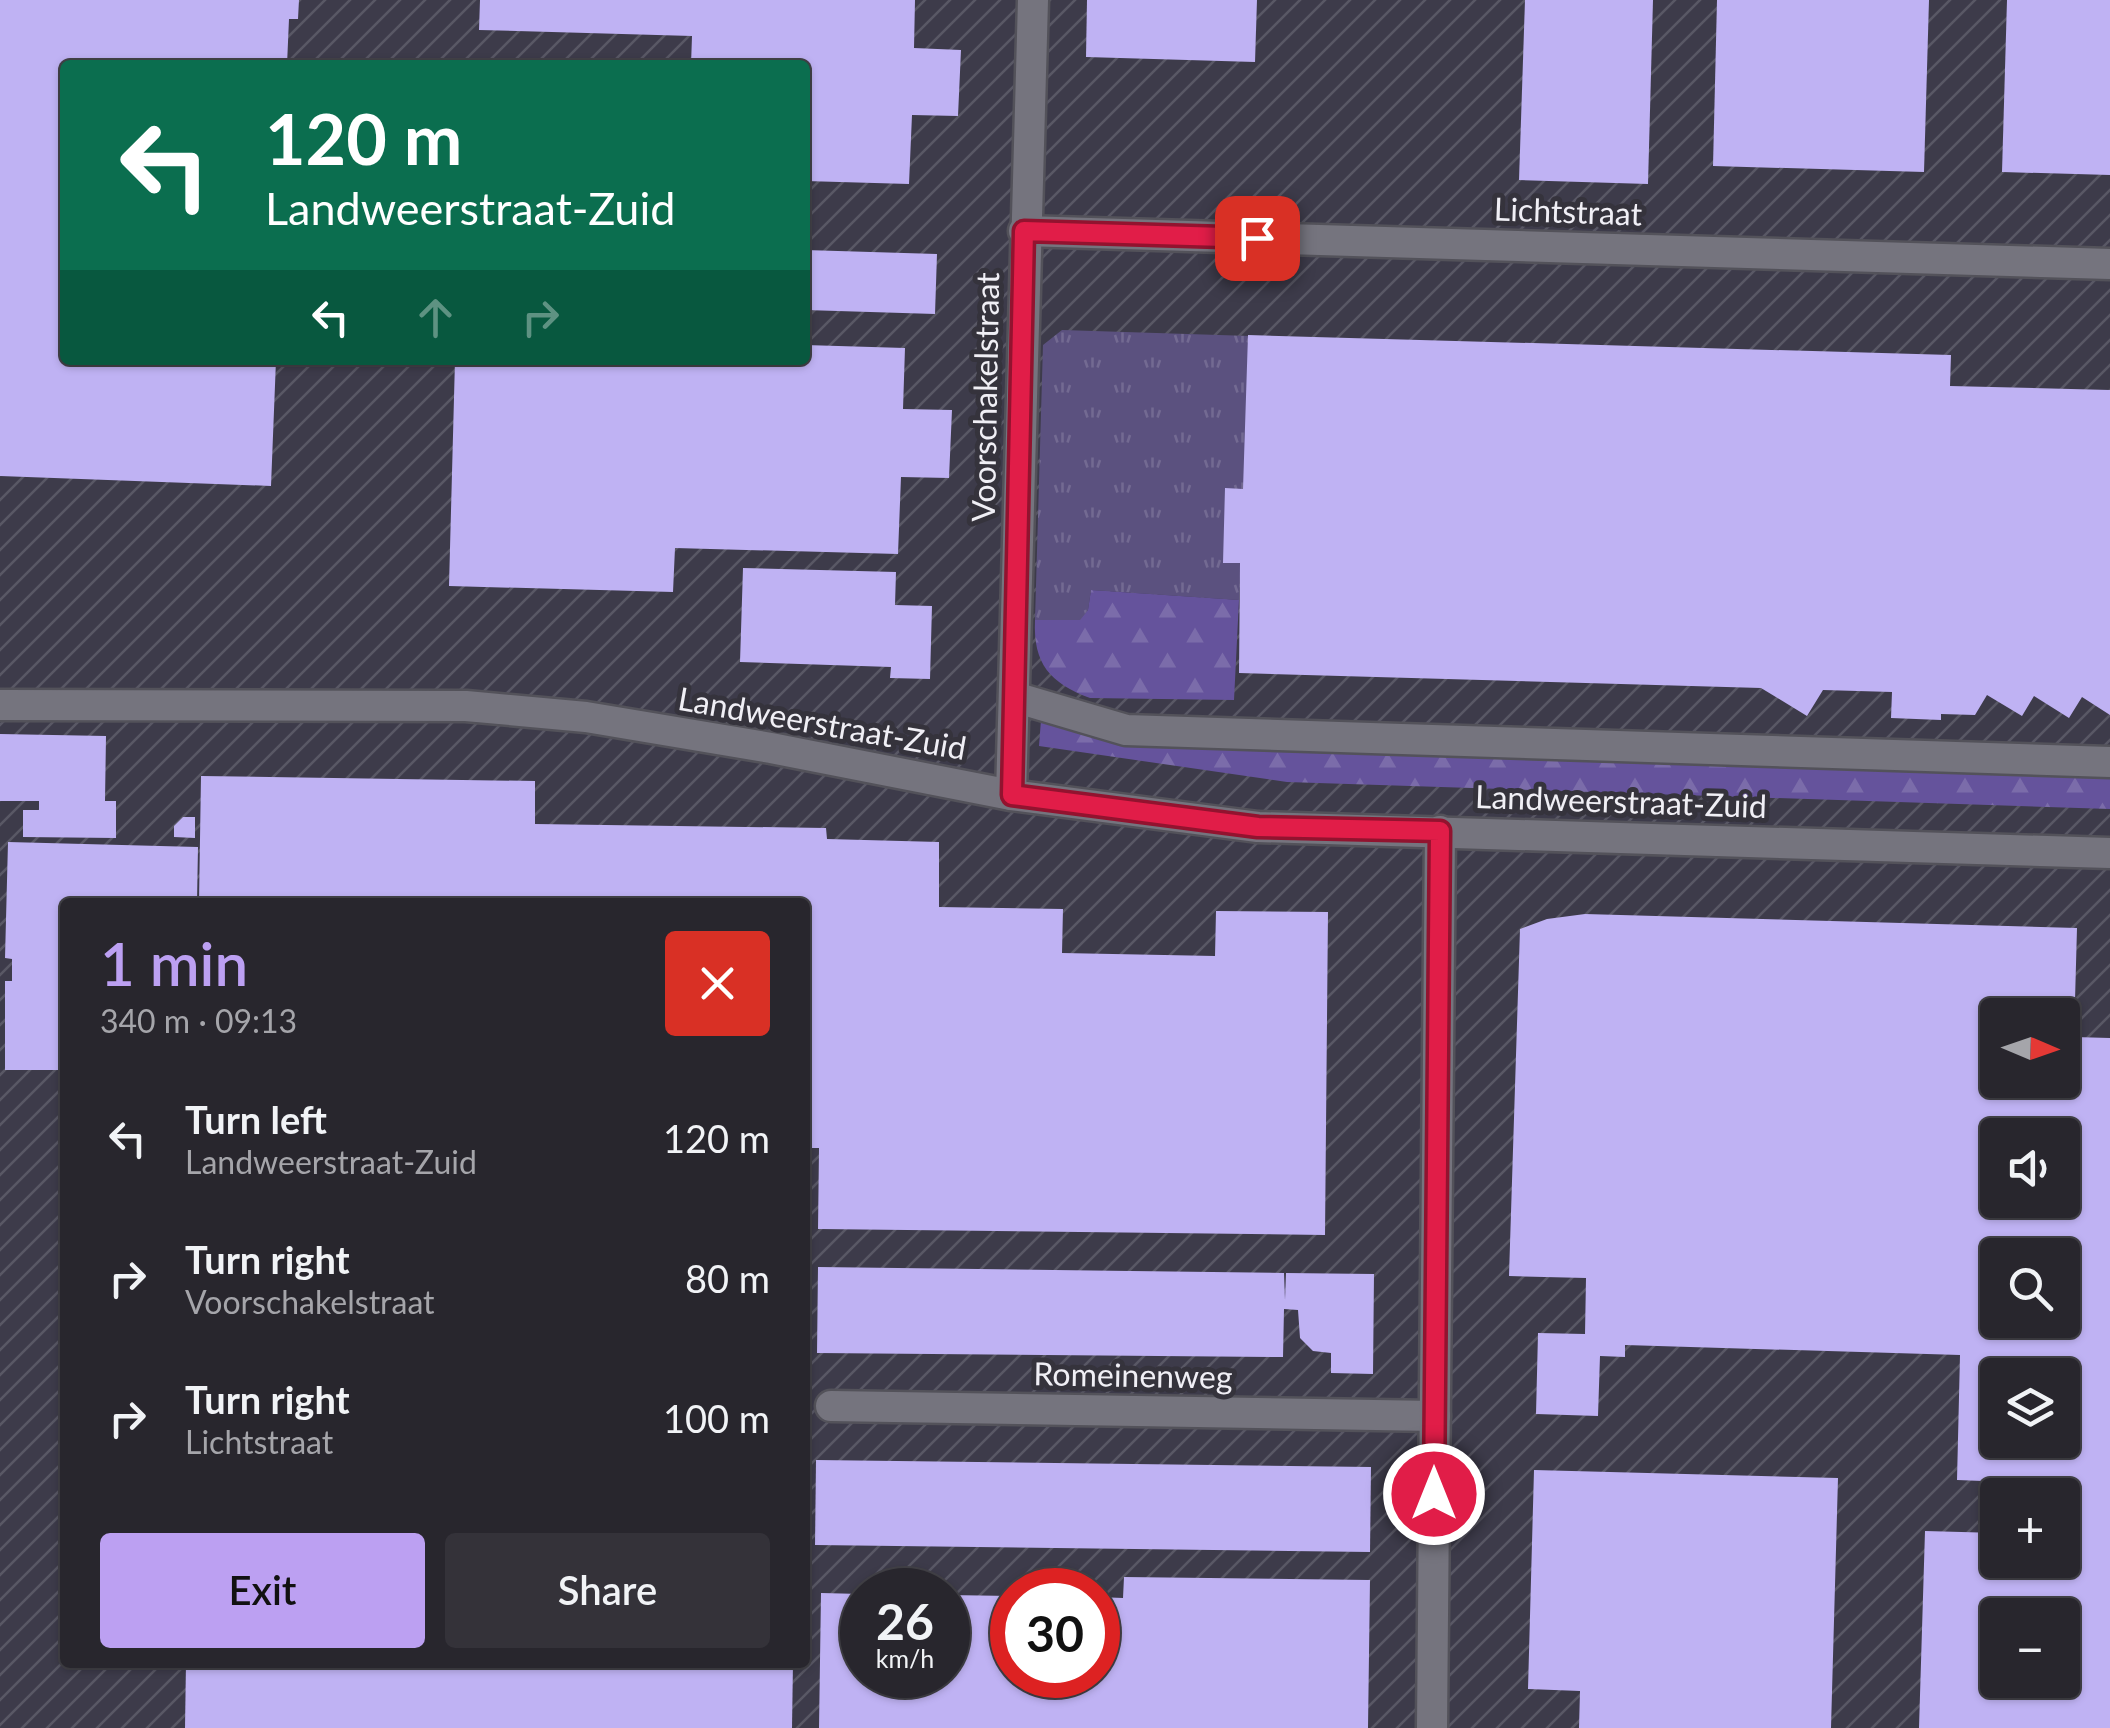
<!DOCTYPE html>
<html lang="en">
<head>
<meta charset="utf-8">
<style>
	:root { --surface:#28262d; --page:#343239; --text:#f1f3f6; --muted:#a5a5aa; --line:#444349; --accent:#bca0f2 }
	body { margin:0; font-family:Lato,sans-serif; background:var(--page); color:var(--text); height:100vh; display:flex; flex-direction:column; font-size:38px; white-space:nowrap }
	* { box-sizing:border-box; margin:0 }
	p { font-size:32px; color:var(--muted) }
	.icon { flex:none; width:55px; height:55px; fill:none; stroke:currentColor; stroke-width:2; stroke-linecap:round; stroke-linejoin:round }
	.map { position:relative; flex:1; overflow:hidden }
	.side { position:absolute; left:60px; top:898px; width:750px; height:770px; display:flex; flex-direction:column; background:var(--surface); border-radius:10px; box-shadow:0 2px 8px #0004,0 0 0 2px var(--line) }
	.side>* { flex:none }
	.hud { position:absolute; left:60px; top:60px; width:750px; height:305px; border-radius:10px; box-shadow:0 2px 8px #0004,0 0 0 2px var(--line); background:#0b6e4f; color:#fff; overflow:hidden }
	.needle { width:65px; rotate:92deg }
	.buttons { position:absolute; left:1980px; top:998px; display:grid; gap:20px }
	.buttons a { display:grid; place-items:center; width:100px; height:100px; border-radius:10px; background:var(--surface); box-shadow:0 2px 8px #0004,0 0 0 2px var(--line); font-size:50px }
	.speed { position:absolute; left:840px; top:1568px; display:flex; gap:20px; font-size:50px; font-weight:700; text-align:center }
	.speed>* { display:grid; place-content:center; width:130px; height:130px; border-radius:50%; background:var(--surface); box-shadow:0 2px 8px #0004,0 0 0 2px var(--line); line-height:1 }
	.speed small { font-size:25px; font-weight:400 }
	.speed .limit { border:15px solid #d22; background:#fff; color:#111 }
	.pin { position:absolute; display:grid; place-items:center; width:85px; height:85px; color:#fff; margin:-42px; border-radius:20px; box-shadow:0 5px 15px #0006 }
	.me { position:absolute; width:110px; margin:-55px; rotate:0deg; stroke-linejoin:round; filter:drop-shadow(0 0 8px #0008) }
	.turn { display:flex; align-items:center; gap:35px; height:210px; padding:0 40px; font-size:45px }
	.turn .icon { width:130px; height:130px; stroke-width:2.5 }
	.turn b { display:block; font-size:70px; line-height:85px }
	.lanes { display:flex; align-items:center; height:95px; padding:0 40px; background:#0003; justify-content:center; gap:50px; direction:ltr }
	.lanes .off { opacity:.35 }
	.round { display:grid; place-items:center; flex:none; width:105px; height:105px; border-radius:10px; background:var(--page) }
	.head { display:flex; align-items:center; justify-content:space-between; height:170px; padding:0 40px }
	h1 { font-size:60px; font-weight:600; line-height:75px; color:var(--accent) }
	.primary-button { display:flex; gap:20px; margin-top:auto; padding:20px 40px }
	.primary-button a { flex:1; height:115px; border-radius:10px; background:var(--accent); color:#111; font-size:40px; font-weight:600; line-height:115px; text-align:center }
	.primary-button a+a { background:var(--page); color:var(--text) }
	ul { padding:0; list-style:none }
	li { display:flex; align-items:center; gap:30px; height:140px; padding:0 40px }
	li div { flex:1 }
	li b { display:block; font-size:38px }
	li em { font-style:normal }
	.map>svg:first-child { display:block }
</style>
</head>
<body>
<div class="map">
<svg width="2110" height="1728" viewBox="0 0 2110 1728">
	<defs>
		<pattern id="industrial-furrows" width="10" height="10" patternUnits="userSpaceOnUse" patternTransform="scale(2.5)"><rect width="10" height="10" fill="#3d3b4a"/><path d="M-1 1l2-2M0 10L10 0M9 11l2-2" fill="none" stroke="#595865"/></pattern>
		<pattern id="grass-tufts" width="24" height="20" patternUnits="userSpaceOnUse" patternTransform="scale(2.5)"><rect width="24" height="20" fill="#5b517f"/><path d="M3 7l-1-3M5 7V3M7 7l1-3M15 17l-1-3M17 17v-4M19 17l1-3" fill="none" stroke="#736a92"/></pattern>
		<pattern id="forest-firs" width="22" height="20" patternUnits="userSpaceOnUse" patternTransform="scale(2.5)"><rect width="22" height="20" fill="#65539c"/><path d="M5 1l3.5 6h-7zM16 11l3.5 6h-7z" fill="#7b6caa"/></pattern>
	</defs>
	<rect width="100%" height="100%" fill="#35333c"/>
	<path fill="url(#industrial-furrows)" fill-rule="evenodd" d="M0,0H2110V1728H0ZM65,65H805V360H65ZM65,902H805V1662H65ZM1998,1015H2062V1080H1998ZM1998,1135H2062V1200H1998ZM1998,1255H2062V1320H1998ZM1998,1375H2062V1440H1998ZM1998,1495H2062V1560H1998ZM862,1590H948V1675H862ZM1012,1590H1098V1675H1012ZM1998,1615H2062V1680H1998Z"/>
	<path fill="url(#grass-tufts)" d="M1062,330L1250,336L1239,600L1091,590L1088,610L1080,620H1035L1043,345Z"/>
	<g fill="url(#forest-firs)">
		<path d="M1091,590L1239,600L1234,700L1090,698C1050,683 1033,664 1035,620H1080L1088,610Z"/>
		<path d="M1041,720L1068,730L2110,772V809L1287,782L1039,746Z"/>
	</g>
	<g fill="#bfb2f3" fill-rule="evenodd">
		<path d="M0,0H299L298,19H289L287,65H65V360H276L271,486L0,476Z"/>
		<path d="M480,0H915L914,48L961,50L958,116L912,115L909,184L805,181V65H691L692,36L479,30Z"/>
		<path d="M1087,0H1257L1255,62L1086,57Z"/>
		<path d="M1525,0H1653L1648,184L1519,180Z"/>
		<path d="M1717,0H1929L1924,172L1713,166Z"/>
		<path d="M2007,0H2110V175L2002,172Z"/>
		<path d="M805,250L937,254L935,314L805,310Z"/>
		<path d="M1248,335L1951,355L1950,386L2110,390V715L2082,697L2069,718L2034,696L2022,716L1987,695L1975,715L1941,714V720L1891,718L1892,692L1823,690L1807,716L1761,688L1239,673L1240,563H1223L1225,488L1243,489Z"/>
		<path d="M805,345L905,348L903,409L952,410L949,478L901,477L898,554L675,548L673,592L449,586L455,360H805Z"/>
		<path d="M743,568L896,572L895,605L932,606L930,679L890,678L891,667L740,662Z"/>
		<path d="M0,734L106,736L105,801H116V838L23,837V810H39V801H0Z"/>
		<path d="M201,776L535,781V824L826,828L827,839L939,842V907L1063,909L1062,953L1215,956L1216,911L1328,912L1325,1235L818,1229L819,1148H805V902H199Z"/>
		<path d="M183,817H195V838L174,837V826Z"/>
		<path d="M8,842L198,847L197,902H65V1070H5V981H12V959L5,958Z"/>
		<path d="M1585,914L2077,928L2074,1037L2110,1038V1728H1919L1925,1531L1998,1533V1560H2062V1495H2045V1489L2064,1490V1484L1957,1480L1960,1355L1625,1345V1357L1600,1356L1598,1416L1536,1414L1538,1333L1585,1334L1586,1278L1509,1276L1520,929L1547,919ZM1998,1015H2062V1080H1998ZM1998,1135H2062V1200H1998ZM1998,1255H2062V1320H1998ZM1998,1375H2062V1440H1998ZM1998,1615H2062V1680H1998Z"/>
		<path d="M818,1267L1284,1273L1285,1300L1286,1273L1374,1274L1373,1374L1331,1373V1353L1313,1351L1300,1338L1298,1310L1284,1309L1283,1357L817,1353Z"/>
		<path d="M816,1460L1371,1467L1370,1552L815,1545Z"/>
		<path d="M1534,1470L1838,1478L1831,1728H1579L1580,1691L1528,1689Z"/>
		<path d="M1124,1577L1370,1580L1368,1728H819L821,1593L862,1594V1675H948V1595L1012,1596V1675H1098V1597L1123,1598Z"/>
		<path d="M186,1662H793L792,1728H185Z"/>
	</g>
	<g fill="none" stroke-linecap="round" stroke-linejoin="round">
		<g stroke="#53525a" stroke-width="35">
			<g id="minor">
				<path d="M1024,231L2110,264"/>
				<path d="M1014,697L1126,730L2110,762"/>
				<path d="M0,705L466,706L586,717L771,748L1011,795L1258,827L2110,853"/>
				<path d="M1011,795L1033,0"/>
				<path d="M831,1406L1435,1416"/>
				<path d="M1432,1728L1440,831"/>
			</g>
		</g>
		<use href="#minor" stroke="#75747e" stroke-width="30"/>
	</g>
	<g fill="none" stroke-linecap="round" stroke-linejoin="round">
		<g stroke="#92132f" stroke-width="25">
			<path id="route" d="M1257,238L1024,231L1012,795L1258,827L1440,831L1434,1494"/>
		</g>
		<use href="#route" stroke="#e11d48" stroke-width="18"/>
	</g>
	<g text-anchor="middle" stroke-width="10" stroke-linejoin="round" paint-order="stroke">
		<g font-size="32" fill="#f0eff5" stroke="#35333c">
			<text transform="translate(1568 212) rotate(2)" y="11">Lichtstraat</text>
			<text transform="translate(986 397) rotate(-89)" y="11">Voorschakelstraat</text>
			<text transform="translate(822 724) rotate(10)" y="11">Landweerstraat-Zuid</text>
			<text transform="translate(1621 802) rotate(2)" y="11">Landweerstraat-Zuid</text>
			<text transform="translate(1133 1376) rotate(1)" y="11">Romeinenweg</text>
		</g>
	</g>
</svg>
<div class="buttons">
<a><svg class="needle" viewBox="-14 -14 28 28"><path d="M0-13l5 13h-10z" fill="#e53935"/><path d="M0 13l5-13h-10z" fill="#a5a5aa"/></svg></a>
<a><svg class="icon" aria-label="sound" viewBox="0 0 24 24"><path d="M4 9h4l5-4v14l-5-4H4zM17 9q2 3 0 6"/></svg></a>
<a><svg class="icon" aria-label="search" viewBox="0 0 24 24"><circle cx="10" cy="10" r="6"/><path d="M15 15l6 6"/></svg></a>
<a><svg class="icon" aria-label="layers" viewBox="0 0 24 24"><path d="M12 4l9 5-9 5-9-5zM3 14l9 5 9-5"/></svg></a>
<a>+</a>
<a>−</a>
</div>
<div class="speed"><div>26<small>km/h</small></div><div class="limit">30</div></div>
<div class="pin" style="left:1257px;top:238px;background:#d93025"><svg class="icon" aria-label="arrive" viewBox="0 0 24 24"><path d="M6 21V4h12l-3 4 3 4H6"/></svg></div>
<svg class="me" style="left:1434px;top:1494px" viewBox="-20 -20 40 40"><circle r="17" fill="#e11d48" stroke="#fff" stroke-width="3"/><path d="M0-11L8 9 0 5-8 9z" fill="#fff"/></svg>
<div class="hud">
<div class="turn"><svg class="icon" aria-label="left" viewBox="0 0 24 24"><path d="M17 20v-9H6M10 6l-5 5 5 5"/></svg><div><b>120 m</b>Landweerstraat-Zuid</div></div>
<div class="lanes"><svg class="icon" aria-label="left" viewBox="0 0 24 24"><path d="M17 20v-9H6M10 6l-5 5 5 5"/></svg><svg class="icon off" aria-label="ahead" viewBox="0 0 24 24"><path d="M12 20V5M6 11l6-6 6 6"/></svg><svg class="icon off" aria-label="right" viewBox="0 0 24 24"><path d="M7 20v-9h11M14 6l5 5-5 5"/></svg></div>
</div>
<section class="side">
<div class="head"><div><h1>1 min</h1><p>340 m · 09:13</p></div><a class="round" style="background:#d93025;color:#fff"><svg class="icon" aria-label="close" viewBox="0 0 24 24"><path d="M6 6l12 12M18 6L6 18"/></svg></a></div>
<ul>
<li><svg class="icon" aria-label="left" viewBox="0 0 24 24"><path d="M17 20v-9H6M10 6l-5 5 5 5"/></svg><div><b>Turn left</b><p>Landweerstraat-Zuid</p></div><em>120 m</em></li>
<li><svg class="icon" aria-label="right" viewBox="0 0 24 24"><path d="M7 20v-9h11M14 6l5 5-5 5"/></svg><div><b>Turn right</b><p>Voorschakelstraat</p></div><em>80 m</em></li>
<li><svg class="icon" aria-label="right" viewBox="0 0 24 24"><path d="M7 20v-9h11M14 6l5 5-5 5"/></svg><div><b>Turn right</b><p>Lichtstraat</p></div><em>100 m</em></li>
</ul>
<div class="primary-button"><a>Exit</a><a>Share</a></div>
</section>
</div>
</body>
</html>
